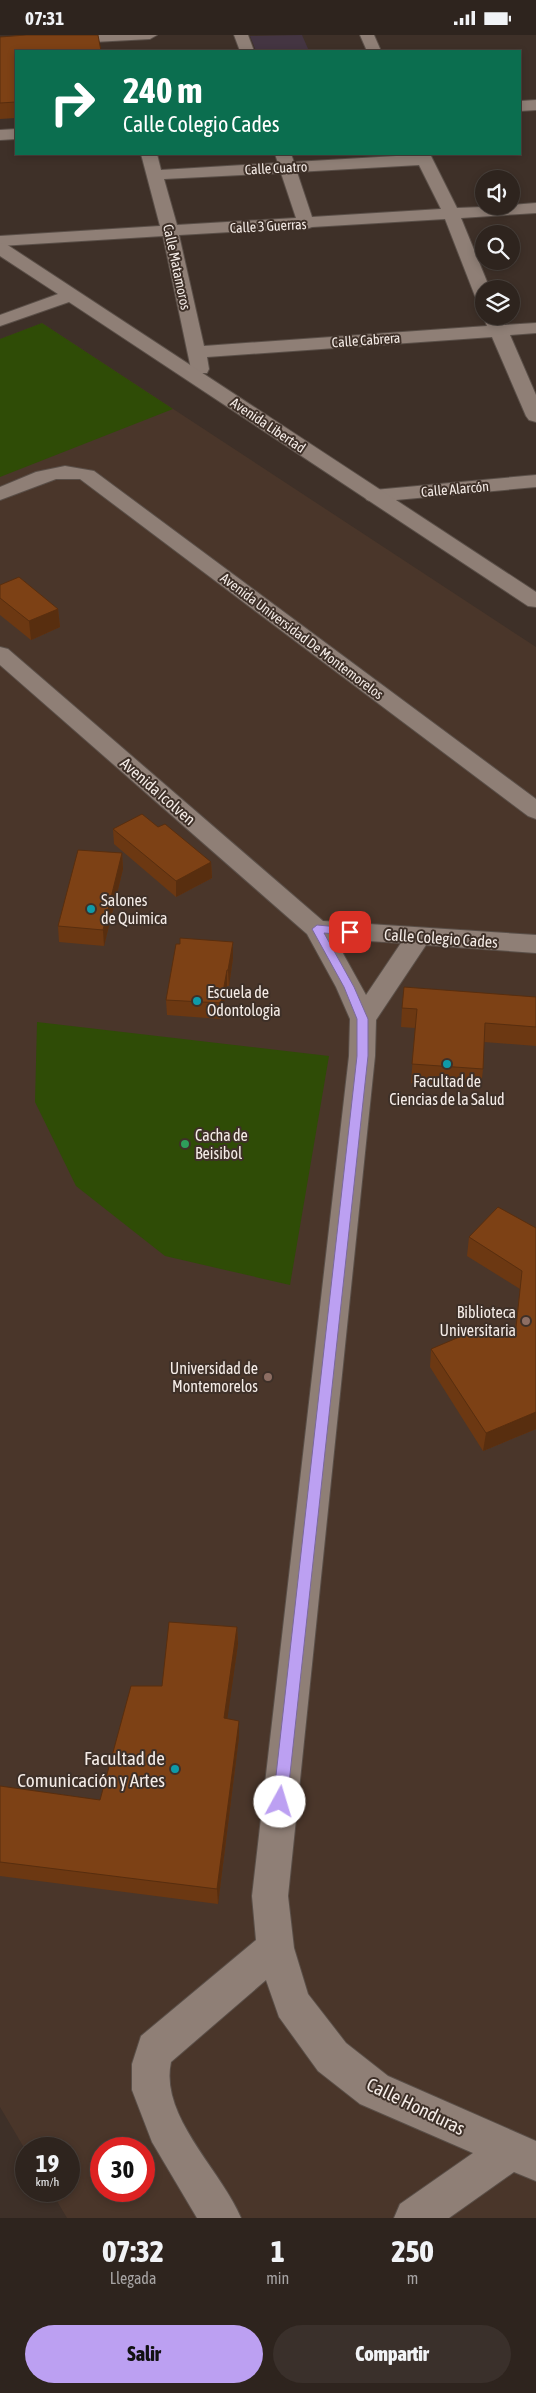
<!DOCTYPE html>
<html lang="es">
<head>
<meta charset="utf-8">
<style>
	:root { --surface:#2e241e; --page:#3a302b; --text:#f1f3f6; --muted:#a7a4a4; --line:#49413c; --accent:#bca0f2 }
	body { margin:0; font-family:"Asap Condensed",sans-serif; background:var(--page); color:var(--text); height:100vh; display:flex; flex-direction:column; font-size:19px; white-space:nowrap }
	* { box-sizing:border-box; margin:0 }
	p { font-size:16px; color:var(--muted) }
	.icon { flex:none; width:28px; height:28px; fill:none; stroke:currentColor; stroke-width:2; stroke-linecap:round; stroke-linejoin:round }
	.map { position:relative; height:2183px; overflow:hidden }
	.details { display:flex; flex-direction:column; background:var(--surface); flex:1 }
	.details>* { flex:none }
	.hud { position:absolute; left:15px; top:15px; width:506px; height:105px; border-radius:0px; box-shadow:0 2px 8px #0003,0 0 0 1px var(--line); background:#0b6e4f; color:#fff; overflow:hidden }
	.buttons { position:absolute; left:475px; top:135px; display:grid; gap:10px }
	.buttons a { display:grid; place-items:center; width:45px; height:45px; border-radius:50%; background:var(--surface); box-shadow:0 2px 8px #0003,0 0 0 1px var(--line); font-size:25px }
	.speed { position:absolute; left:15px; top:2102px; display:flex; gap:10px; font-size:25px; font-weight:700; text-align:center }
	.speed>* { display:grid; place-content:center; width:65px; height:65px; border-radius:50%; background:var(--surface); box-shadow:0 2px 8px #0003,0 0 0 1px var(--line); line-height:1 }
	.speed small { font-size:12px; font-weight:400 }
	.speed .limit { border:8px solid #d22; background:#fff; color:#111 }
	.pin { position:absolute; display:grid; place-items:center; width:42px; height:42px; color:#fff; margin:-21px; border-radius:10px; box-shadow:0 2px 8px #0006 }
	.me { position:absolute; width:55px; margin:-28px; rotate:6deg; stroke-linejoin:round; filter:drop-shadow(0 0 4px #0008) }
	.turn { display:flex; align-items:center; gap:18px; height:105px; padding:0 25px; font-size:22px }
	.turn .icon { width:65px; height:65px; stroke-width:2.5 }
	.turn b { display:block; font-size:35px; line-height:42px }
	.eta { display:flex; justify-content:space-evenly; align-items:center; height:85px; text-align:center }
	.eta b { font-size:30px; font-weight:800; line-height:35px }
	.button { display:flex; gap:10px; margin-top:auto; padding:10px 25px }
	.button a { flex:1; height:58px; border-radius:30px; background:var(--accent); color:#111; font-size:20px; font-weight:800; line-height:58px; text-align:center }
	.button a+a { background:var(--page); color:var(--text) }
	.status { display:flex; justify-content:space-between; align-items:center; height:35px; padding:0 25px; background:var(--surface); direction:ltr }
	.status svg { height:14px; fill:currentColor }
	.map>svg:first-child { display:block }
</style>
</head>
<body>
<div class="status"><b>07:31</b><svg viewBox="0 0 49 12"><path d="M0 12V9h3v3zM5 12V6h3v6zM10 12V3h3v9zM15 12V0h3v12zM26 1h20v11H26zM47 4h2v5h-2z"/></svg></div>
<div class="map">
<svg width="536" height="2183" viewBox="0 0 536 2183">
	<rect width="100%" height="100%" fill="#3e3028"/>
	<path fill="#4a362a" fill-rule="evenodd" d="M42,288L536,612V2183H67L51,2156H69V2114H26V2116L0,2072V304ZM101,2114H144V2156H101Z"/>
	<path fill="#443542" d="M302,0L309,16H256L250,1Z"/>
	<g fill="#2f4c06">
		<path d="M42,288L173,374L0,442V304Z"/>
		<path d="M37,987L329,1021L290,1250L165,1221L76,1151L35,1067Z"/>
	</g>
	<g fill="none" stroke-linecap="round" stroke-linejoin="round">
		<g stroke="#5a4f48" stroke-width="2">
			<g id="minor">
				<path d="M68,0H157L150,4L0,12V4Z"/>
				<path d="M234,0H248L254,16H240Z"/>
				<path d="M360,0H374L381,16H367Z"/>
				<path d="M536,65V75L520,76V66Z"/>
				<path d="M16,94V104L0,105V95Z"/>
				<path d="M141,119H157L161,135L278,128L275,119H291L294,127L430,119L457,173L511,171V170L536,168V178L461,183L490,254H484V266L478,265L475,261L445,184L312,192L306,194L300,193L179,200L204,311L487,291L483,281L484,280L501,281L505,290L536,288V298L510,300L536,360V387L529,385L526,381L492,302L207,322L209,334L207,338H193L191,334L163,201L0,211V201L160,191ZM419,130L441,174L312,182L297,137ZM281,138L296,183L177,190L164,144Z"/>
				<path d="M65,431L94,436L536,764V784L528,781L80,444H56L0,465V452L36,437Z"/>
				<path d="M536,440V452L374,467L367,465L364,461L367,457L374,455Z"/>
				<path d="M0,612L8,614L323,886L536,900V918L426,910L376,985L375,1021L288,1861L294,1913L308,1959L346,2008L388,2041L536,2106V2146L514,2137L449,2183H394L400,2169L473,2118L360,2069L318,2036L279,1982L266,1945L171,2027C159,2081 222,2136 241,2183H197L152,2107L132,2055V2029L141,2001L256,1905L252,1861L349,1021L350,984L336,952L307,899L0,630ZM335,904L401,908L366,960Z"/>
			</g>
		</g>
		<g stroke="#5a4f48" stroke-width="2">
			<path id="tertiary" d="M0,208L6,209L536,557V572L528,571L69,267L0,291V280L58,259L0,221Z"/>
		</g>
		<use href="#minor" fill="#8f7f76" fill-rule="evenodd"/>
		<use href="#tertiary" fill="#8f7f76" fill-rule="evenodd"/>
	</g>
	<g fill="#6c3812">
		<path d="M0,2L16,16V83L0,84Z"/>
		<path d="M0,550L58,574L60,592L31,605L0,580Z"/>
		<path d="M158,792L211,827L212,843L176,862L114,809L113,794Z"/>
		<path d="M122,818L123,834L104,911L59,907L58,891Z"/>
		<path d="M233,907V923L229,951H227L221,984L167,980L166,965Z"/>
		<path d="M536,962V1011L484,1007L483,1034L481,1053L411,1048L415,993L401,992L402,973Z"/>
		<path d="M536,1193V1394L483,1416L430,1332L431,1314L514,1302L520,1254L467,1221L469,1202Z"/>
		<path d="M237,1592L238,1609L227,1684L239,1702L218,1869L0,1841V1751L100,1765L162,1651Z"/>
	</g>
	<g fill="#582e0f">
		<path d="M58,574L60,592L31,605L29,586Z"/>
		<path d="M122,818L123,834L104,911L103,895Z"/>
		<path d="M211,827L212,843L176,862V846Z"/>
		<path d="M233,907V923L229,951L228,935Z"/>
		<path d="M227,935V951L221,984V968Z"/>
		<path d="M536,1377V1394L483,1416L486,1398Z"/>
		<path d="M237,1592L238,1609L225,1700L224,1683Z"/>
		<path d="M239,1686V1702L218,1869L217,1854Z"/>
	</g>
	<g fill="#7d4115" stroke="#582e0f">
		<path d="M26,0H98L101,16H16V67L0,68V2Z"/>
		<path d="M19,542L58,574L29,586L0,563V550Z"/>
		<path d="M142,779L158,792L165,789L211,827L176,846L113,794Z"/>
		<path d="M78,815L122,818L103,895L58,891Z"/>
		<path d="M180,903L233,907L228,935H227L221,968L166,965L176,909H180Z"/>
		<path d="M404,952L536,962V992L485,988L483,1034L412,1029L417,974L402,973Z"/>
		<path d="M498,1172L536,1193V1377L486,1398L431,1314L464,1300L515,1302L522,1236L469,1202Z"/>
		<path d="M169,1587L237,1592L224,1683L239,1686L217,1854L0,1827V1751L100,1765L131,1651H162Z"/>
	</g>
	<path fill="#bca0f2" stroke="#7a689d" d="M317,890L350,893L356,897L350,900L324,898L354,952L368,984V1021L287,1767L285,1772L280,1774L275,1772L273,1767L357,1021V984L344,952L312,894Z"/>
	<g fill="#0f9aa8" stroke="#3e3028" stroke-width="2">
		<circle cx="91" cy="874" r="5"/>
		<circle cx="197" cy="966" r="5"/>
		<circle cx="447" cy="1029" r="5"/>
		<circle cx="175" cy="1734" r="5"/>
	</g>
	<circle fill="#2e9e5b" stroke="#3e3028" stroke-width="2" cx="185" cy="1109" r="5"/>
	<g fill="#8d6e63" stroke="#3e3028" stroke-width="2">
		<circle cx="526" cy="1286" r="5"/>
		<circle cx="268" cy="1342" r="5"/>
	</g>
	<g text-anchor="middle" stroke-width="4" stroke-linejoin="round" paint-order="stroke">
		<g font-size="14" fill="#f5ece7" stroke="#3e3028">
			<text transform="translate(276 133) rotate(-3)" y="5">Calle Cuatro</text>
			<text transform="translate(268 191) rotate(-3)" y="5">Calle 3 Guerras</text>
			<text transform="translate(177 232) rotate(78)" y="5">Calle Matamoros</text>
			<text transform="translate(366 305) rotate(-4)" y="5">Calle Cabrera</text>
			<text transform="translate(268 390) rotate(34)" y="5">Avenida Libertad</text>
			<text transform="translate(455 454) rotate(-5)" y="5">Calle Alarcón</text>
			<text transform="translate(302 601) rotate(37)" y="5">Avenida Universidad De Montemorelos</text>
		</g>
		<g font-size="16" fill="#f5ece7" stroke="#3e3028">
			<text transform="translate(158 756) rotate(41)" y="6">Avenida Icolven</text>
			<text transform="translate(441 903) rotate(4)" y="6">Calle Colegio Cades</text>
		</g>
		<g font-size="16" fill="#f5ece7" stroke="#3e3028" text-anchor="start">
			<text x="101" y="871">Salones<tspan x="101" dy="18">de Quimica</tspan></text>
			<text x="207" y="963">Escuela de<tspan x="207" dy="18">Odontologia</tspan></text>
			<text x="447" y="1052" text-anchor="middle">Facultad de<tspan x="447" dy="18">Ciencias de la Salud</tspan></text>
			<text x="195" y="1106">Cacha de<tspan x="195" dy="18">Beisibol</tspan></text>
			<text x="516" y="1283" text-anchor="end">Biblioteca<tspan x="516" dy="18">Universitaria</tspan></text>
			<text x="258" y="1339" text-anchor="end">Universidad de<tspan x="258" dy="18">Montemorelos</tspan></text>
		</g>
		<g font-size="19" fill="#f5ece7" stroke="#3e3028" text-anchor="end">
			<text x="165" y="1730">Facultad de<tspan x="165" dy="22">Comunicación y Artes</tspan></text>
		</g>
		<g font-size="19" fill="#f5ece7" stroke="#3e3028">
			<text transform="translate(416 2071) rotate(26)" y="7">Calle Honduras</text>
		</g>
	</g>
</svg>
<div class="buttons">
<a><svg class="icon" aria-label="sound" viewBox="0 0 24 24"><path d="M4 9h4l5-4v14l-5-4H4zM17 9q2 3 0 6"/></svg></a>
<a><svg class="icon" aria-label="search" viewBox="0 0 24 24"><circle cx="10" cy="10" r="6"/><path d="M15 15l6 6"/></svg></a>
<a><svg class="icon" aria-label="layers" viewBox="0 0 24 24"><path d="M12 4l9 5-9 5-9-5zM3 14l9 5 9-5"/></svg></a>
</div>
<div class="speed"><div>19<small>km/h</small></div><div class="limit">30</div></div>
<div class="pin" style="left:350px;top:897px;background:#d93025"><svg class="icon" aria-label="arrive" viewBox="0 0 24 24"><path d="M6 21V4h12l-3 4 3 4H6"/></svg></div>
<svg class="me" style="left:280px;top:1767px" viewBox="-20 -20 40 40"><circle r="19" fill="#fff"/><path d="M0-13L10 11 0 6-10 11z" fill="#bca0f2"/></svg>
<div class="hud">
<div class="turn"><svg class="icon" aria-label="right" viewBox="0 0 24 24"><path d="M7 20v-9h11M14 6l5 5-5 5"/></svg><div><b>240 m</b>Calle Colegio Cades</div></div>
</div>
</div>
<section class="details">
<div class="eta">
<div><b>07:32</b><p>Llegada</p></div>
<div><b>1</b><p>min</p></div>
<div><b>250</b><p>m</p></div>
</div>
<div class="button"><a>Salir</a><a>Compartir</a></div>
</section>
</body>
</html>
